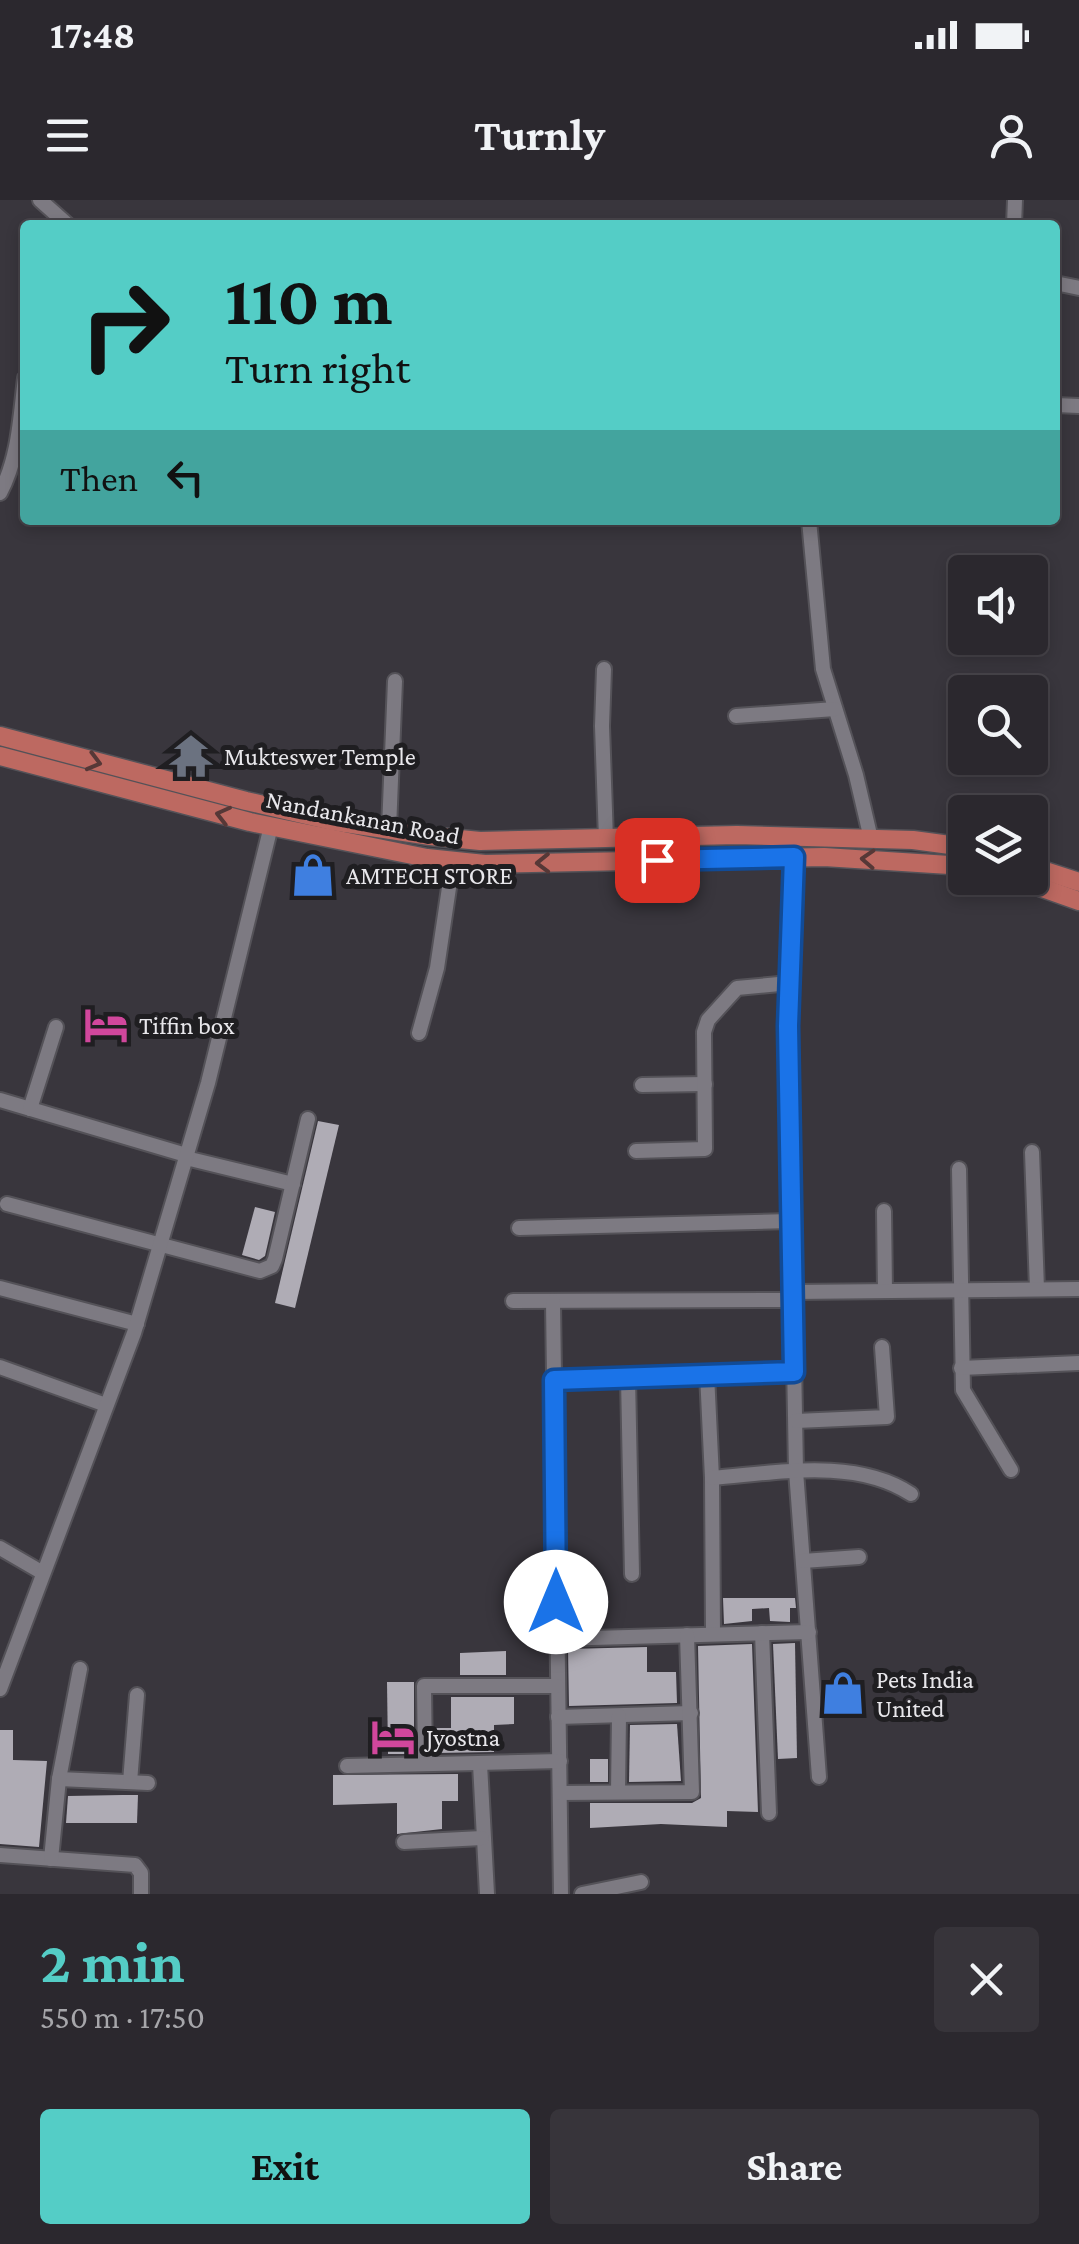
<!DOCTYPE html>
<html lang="en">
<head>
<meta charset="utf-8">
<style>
	:root { --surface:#2b282e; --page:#37343a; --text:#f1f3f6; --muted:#a6a6aa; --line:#47444a; --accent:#54cdc6 }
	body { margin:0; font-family:"Crimson Pro",serif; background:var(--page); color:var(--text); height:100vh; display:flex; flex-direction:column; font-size:38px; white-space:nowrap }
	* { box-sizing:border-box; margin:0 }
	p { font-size:32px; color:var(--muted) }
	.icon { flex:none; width:55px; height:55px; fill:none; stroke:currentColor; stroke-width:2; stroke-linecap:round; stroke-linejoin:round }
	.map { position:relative; height:1694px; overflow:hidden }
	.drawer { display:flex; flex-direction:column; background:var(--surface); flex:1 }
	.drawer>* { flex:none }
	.guide { position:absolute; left:20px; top:20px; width:1040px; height:305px; border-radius:10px; box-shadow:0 5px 15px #0003,0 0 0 2px var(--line); background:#54cdc6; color:#111; overflow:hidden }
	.fabs { position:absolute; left:948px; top:355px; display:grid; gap:20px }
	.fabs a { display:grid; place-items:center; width:100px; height:100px; border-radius:10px; background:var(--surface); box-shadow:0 5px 15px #0003,0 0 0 2px var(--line); font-size:50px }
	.pin { position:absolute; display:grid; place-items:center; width:85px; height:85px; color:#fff; margin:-42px; border-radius:20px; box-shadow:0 5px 15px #0006 }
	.me { position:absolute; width:110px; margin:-55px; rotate:0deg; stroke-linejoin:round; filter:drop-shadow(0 0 8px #0008) }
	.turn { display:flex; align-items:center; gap:35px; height:210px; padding:0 40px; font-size:45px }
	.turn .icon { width:130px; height:130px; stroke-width:2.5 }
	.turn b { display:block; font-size:70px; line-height:85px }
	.then { display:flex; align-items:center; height:95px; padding:0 40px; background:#0003; gap:20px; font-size:38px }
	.round { display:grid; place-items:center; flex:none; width:105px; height:105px; border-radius:10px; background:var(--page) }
	.headline { display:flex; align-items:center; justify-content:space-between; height:170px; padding:0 40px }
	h1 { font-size:60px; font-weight:700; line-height:75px; color:var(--accent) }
	.primary-button { display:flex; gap:20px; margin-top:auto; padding:20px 40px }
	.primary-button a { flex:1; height:115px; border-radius:10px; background:var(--accent); color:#111; font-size:40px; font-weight:700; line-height:115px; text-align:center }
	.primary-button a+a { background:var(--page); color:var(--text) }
	.status { display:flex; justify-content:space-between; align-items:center; height:70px; padding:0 50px; background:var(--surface); direction:ltr }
	.status svg { height:28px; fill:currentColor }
	header { display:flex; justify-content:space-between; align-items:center; height:130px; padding:0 40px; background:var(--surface); font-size:45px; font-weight:700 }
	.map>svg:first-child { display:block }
</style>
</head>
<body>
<div class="status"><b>17:48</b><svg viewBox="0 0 49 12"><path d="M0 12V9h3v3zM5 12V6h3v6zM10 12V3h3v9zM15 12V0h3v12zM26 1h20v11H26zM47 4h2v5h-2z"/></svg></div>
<header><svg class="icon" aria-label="menu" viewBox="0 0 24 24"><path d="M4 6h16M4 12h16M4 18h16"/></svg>Turnly<svg class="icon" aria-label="person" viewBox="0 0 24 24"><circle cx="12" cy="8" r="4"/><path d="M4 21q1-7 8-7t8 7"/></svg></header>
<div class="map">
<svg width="1079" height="1694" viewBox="0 0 1079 1694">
	<rect width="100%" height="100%" fill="#39363d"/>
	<g fill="#afacb5">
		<path d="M318,921L339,925L295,1108L275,1103Z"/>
		<path d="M255,1007L275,1012L265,1056L259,1060L242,1055Z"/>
		<path d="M723,1398H795L796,1408H790V1422L770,1421L769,1408L752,1409V1421L724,1424Z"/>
		<path d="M795,1443L797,1558L778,1559L773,1444Z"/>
		<path d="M752,1444L758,1612L727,1611V1627L661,1624L590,1628V1603H692L701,1598L698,1446Z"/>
		<path d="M647,1447V1472H676L677,1503L569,1506L568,1449Z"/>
		<path d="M506,1451V1475H460V1453Z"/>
		<path d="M387,1482H414V1554H388Z"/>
		<path d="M451,1497H514V1524L494,1525V1552L436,1553L435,1528H451Z"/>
		<path d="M677,1524L681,1581L629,1582L630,1525Z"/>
		<path d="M0,1530H13V1560L47,1561L39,1647L0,1644Z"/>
		<rect x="590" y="1559" width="18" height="23"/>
		<path d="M458,1574V1601H442V1629L397,1634V1603L333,1605V1575Z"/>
		<path d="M122,1595H138L137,1623H66L68,1596Z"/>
	</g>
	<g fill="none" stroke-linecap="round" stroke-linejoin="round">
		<g stroke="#545258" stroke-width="18">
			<g id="minor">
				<path d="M40,0L68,25"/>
				<path d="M1014,25L1015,0"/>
				<path d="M1055,83L1079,88"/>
				<path d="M1055,205L1079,206"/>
				<path d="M0,293C19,257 20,218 25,178"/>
				<path d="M809,320L823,469L856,575L871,639"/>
				<path d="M604,469L602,526L606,639"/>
				<path d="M736,516L835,509"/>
				<path d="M389,629L395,481"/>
				<path d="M794,657L788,826L796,1271L819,1577"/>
				<path d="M419,833L437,768L453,661"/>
				<path d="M642,885L705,884"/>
				<path d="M0,900L186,955"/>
				<path d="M30,909L56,827"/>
				<path d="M636,951L705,949L704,832L708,820L737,788L790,783"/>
				<path d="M1032,952L1037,1089"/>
				<path d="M186,958L293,984"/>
				<path d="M959,969L963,1190L1011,1270"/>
				<path d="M7,1004L260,1071L272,1066L275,1059L308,919"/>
				<path d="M884,1011L885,1091"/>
				<path d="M519,1028L791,1021"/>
				<path d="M0,1088L137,1124"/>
				<path d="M793,1092L1079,1089"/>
				<path d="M513,1101L792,1100"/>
				<path d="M553,1102L561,1694"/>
				<path d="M0,1167L106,1205"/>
				<path d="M961,1168L1079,1163"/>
				<path d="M707,1174L712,1278L713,1433"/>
				<path d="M628,1178L632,1374"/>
				<path d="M554,1180L794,1171"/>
				<path d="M796,1221L887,1217L882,1147"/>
				<path d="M712,1278C776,1273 855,1257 911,1294"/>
				<path d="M0,1348L43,1373"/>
				<path d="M803,1361L859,1357"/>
				<path d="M762,1433L769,1613"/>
				<path d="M556,1439L809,1432"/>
				<path d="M0,1489L134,1133L208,883L271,626"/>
				<path d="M558,1517L691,1513"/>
				<path d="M425,1564L424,1486H557"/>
				<path d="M480,1564L487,1694"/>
				<path d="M347,1566L560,1561"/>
				<path d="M59,1579L148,1583"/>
				<path d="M130,1582L137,1495"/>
				<path d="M618,1592L619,1516"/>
				<path d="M560,1593L692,1592L687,1435"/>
				<path d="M404,1642L482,1638"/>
				<path d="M0,1655L135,1665L141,1673V1694"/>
				<path d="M51,1659L59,1579L80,1469"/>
				<path d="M582,1694L641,1682"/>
			</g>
		</g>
		<g stroke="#545258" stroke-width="21">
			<g id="major">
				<path d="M0,536L246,601L332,621L430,636L480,641L737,635L913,640L965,647"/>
				<path d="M0,556L250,622L427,658L485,664L824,657L965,666"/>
				<path d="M1030,666L1079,682"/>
				<path d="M1014,678L1079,701"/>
			</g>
		</g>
		<use href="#minor" stroke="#7d7a82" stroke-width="14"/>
		<use href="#major" stroke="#bd6961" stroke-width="18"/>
	</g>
	<defs><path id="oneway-chevron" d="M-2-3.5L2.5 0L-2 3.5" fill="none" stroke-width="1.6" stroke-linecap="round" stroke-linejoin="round" transform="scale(2.5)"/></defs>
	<g stroke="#563837">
		<use href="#oneway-chevron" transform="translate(94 562) rotate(15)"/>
		<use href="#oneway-chevron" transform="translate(223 615) rotate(-166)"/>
		<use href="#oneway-chevron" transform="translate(868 659) rotate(-177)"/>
		<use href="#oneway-chevron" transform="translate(543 663) rotate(179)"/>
	</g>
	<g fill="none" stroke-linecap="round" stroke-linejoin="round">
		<g stroke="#114b97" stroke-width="25">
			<path id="route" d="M556,1402L554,1180L794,1172L788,826L794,657L657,660"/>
		</g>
		<use href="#route" stroke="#1a73e8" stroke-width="18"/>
	</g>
	<defs>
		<g id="temple-bare" transform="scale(3.45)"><path d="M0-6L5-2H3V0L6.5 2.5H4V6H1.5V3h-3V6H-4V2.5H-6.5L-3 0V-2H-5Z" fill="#6b7280" stroke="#1f1e21" stroke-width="2.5" paint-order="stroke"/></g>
		<g id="shop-bare" transform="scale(3.45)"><path d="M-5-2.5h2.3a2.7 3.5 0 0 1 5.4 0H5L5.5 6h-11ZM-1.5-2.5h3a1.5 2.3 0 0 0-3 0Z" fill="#3f7fe0" stroke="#1f1e21" stroke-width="2.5" paint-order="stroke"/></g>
		<g id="hotel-bare" transform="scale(3.45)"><path d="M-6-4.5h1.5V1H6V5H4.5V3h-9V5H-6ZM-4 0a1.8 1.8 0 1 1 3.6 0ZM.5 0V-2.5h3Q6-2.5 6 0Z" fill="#d1479c" stroke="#1f1e21" stroke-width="2.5" paint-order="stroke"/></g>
	</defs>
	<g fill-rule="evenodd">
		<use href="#temple-bare" x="191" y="556"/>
		<use href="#shop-bare" x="313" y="675"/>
		<use href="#hotel-bare" x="106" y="825"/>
		<use href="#shop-bare" x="843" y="1493"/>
		<use href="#hotel-bare" x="393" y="1537"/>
	</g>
	<g text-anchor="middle" stroke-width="10" stroke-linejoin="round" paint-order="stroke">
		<g font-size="25" fill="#e8e7eb" stroke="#1f1e21" text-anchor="start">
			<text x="224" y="565">Mukteswer Temple</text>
			<text x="346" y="684">AMTECH STORE</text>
			<text x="139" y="834">Tiffin box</text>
			<text x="876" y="1488">Pets India<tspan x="876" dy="29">United</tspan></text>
			<text x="426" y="1546">Jyostna</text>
		</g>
		<g font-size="25" fill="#e8e7eb" stroke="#1f1e21">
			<text transform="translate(363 617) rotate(11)" y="9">Nandankanan Road</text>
		</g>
	</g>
</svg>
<div class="fabs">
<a><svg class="icon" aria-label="sound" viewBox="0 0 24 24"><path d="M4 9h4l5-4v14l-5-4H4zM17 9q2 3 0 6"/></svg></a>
<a><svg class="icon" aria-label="search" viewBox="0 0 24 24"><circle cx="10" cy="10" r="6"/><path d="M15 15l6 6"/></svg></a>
<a><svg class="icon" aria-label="layers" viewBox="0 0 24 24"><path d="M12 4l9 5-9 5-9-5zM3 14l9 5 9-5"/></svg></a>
</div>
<div class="pin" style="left:657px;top:660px;background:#d93025"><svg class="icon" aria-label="arrive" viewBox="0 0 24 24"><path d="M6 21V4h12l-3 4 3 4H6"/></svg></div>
<svg class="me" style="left:556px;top:1402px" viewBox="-20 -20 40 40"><circle r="19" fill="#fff"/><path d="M0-13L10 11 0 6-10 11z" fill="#1a73e8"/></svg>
<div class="guide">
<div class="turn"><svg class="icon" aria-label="right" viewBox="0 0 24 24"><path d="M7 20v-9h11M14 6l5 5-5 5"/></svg><div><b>110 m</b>Turn right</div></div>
<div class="then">Then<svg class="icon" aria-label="left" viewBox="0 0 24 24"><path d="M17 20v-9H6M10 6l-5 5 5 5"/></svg></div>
</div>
</div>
<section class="drawer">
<div class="headline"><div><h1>2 min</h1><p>550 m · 17:50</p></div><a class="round"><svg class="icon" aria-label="close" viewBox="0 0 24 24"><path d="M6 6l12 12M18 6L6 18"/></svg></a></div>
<div class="primary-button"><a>Exit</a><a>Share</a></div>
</section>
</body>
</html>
